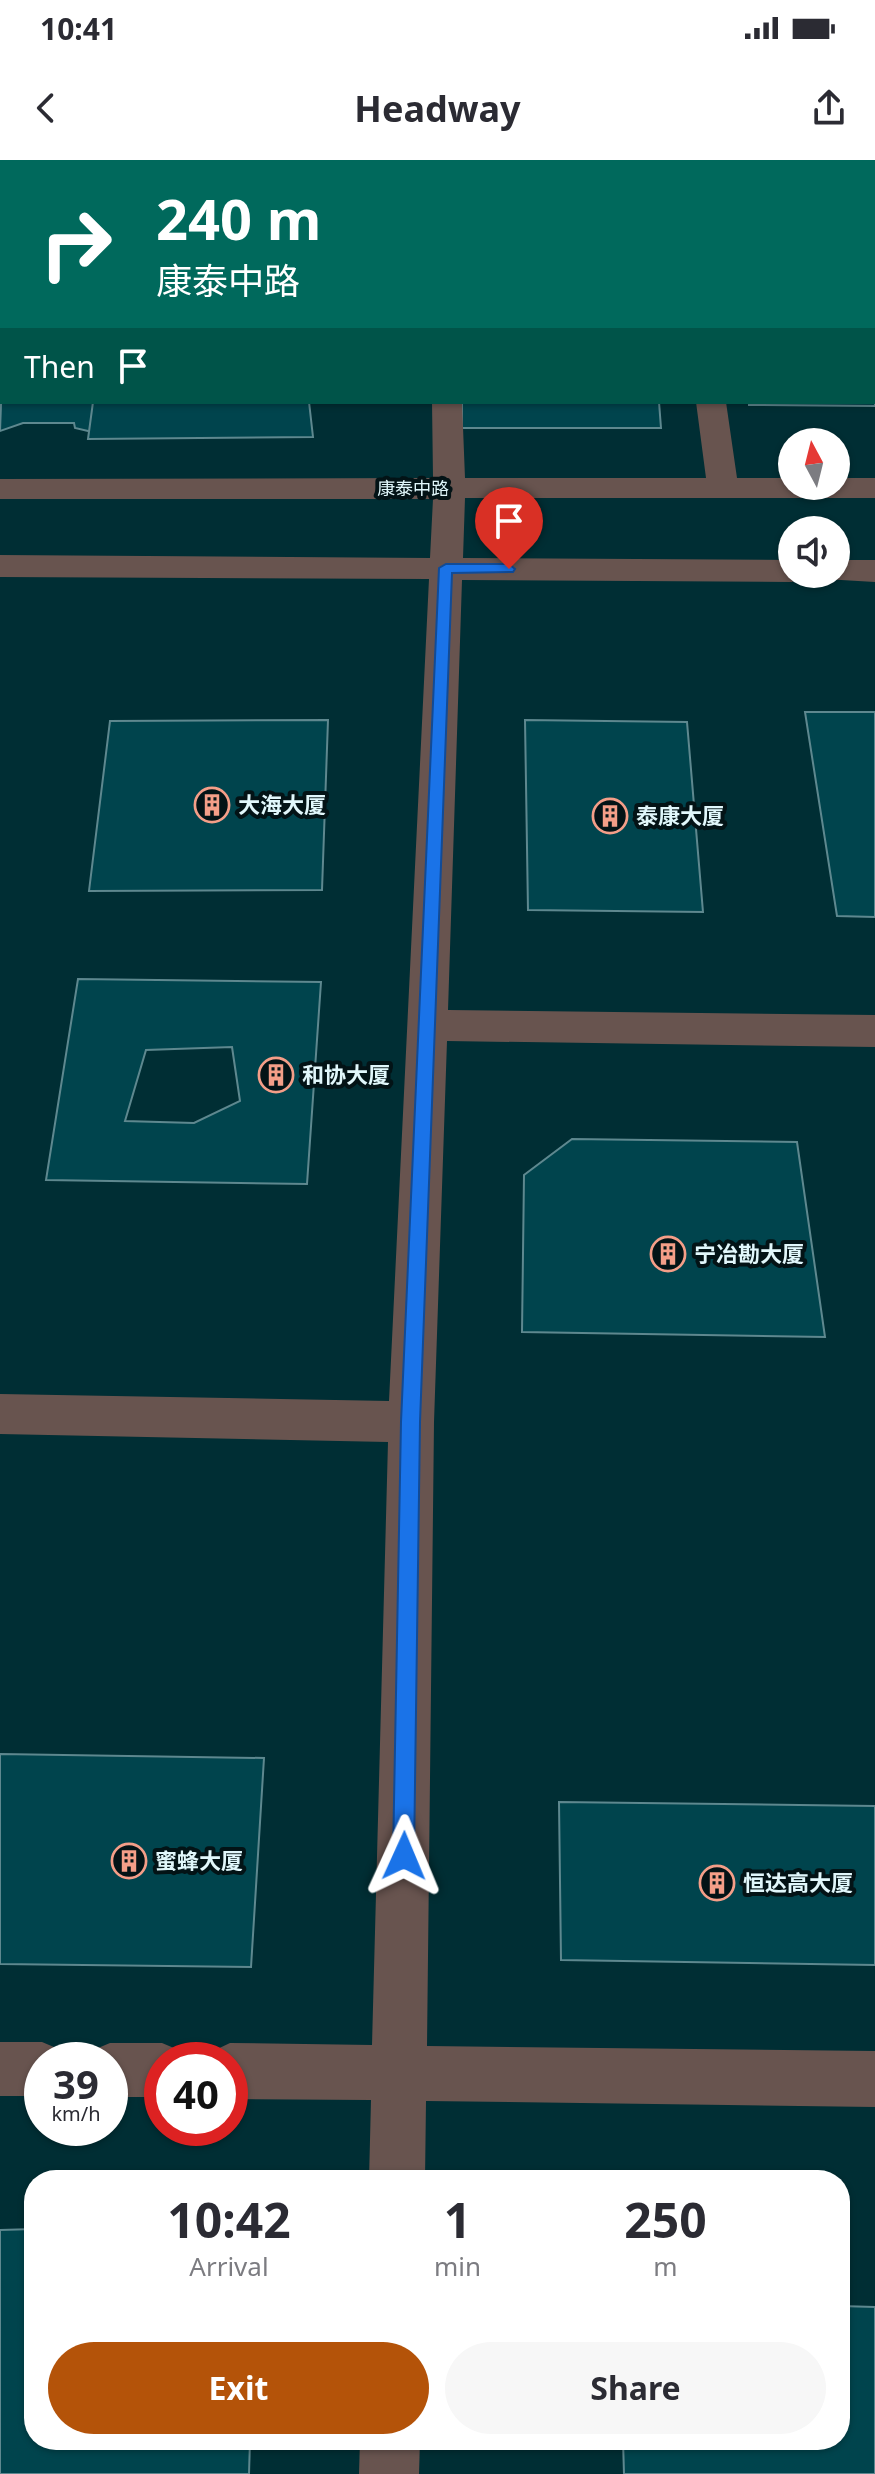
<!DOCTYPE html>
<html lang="en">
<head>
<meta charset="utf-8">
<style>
	:root { --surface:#fff; --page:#f7f7f7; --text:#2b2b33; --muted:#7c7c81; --accent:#b45309 }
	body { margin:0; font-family:"Noto Sans","Noto Sans SC",sans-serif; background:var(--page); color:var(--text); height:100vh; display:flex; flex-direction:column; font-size:30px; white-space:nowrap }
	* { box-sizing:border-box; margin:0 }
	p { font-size:26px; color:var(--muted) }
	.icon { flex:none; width:44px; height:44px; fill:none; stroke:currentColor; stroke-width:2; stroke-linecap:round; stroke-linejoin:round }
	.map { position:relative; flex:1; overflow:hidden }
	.sheet { position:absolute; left:24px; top:2010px; width:826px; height:280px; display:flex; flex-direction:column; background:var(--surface); border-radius:32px; box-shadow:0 2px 6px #0004 }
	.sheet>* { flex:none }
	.guide { position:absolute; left:0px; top:0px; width:876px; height:244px; box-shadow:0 2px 6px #0004; background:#00695c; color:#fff; overflow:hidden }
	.needle { width:52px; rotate:353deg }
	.controls { position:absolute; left:778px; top:268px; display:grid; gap:16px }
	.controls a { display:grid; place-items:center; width:72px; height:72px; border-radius:50%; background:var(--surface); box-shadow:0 2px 6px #0004; font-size:40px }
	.speed { position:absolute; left:24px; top:1882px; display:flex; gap:16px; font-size:40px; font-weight:700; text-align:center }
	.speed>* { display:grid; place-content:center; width:104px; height:104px; border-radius:50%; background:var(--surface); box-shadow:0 2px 6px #0004; line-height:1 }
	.speed small { font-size:20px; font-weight:400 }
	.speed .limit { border:12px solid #d22; background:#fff; color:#111 }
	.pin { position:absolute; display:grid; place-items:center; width:68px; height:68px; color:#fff; margin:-82px -34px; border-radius:50% 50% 50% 0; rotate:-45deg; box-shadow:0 0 8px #0007 }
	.pin .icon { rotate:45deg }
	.me { position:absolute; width:88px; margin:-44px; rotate:1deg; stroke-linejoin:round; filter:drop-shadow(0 0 6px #0008) }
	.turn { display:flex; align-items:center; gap:28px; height:168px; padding:0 24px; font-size:36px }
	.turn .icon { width:104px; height:104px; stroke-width:2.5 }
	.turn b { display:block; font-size:56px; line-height:68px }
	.then { display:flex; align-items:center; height:76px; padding:0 24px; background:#0003; gap:16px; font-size:30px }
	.eta { display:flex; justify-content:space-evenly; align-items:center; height:136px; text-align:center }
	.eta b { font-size:48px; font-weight:700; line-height:56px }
	.button { display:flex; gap:16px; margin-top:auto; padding:16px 24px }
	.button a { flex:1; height:92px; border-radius:48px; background:var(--accent); color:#fff; font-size:32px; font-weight:700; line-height:92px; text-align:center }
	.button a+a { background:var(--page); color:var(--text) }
	.status { display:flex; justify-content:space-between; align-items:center; height:56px; padding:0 40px; background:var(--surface); direction:ltr }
	.status svg { height:22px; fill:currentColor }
	header { display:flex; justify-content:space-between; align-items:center; height:104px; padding:0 24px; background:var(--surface); font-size:36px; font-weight:700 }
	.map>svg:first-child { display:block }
</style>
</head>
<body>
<div class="status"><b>10:41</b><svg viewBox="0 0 49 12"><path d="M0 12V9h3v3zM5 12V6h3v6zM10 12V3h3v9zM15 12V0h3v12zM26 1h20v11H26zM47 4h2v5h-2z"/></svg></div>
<header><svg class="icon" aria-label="back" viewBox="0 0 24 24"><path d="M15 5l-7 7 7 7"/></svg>Headway<svg class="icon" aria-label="share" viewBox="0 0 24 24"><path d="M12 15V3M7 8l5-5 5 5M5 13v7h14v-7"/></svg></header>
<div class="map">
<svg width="875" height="2314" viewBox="0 0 875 2314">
	<rect width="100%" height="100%" fill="#002e34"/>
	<g fill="#00444d" stroke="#5e888f" stroke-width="2" fill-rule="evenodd">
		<path d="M102,0H286L102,2Z"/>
		<path d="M762,0H875V14L874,2Z"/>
		<path d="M875,150V246L749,245V242H874Z"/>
		<path d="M2,218V242H193L194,261L184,269L88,271L75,268L74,263H23L0,271Z"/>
		<path d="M93,242H309L313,277L88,279Z"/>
		<path d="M462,242H659L661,268H462Z"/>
		<path d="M805,552H875V757L837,756Z"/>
		<path d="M328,560L322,730L89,731L110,561Z"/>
		<path d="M525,560L687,562L703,752L528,750Z"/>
		<path d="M78,819L321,822L307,1024L46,1020ZM232,887L240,941L194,963L125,961L146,890Z"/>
		<path d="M572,979L797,982L825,1177L522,1172L524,1015Z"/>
		<path d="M0,1594L264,1598L251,1807L0,1804Z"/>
		<path d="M559,1642L875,1646V1805L561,1800Z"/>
		<path d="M34,2069V2280H250L249,2314H0V2070Z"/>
		<path d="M840,2146L875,2147V2314H624L623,2280H840Z"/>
	</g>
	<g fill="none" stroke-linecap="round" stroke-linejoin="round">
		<g fill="#68544f" fill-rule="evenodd">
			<rect x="428" y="0" width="28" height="2"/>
			<rect x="668" y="0" width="28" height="2"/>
			<rect x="0" y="102" width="2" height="18"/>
			<rect x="874" y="107" width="1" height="18"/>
			<path d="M432,242H462L465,318H706L696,242H726L737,318H792V326H836V318H875V338H465L463,398L792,400V414H807L792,422L462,420L448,850L875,855V887L447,881L434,1262L427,1886L875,1891V1947L426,1941L425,2020H369L371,1940L230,1939V1900H207L211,1892L230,1883L372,1885L388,1282L0,1274V1234L389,1241L429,419L0,417V395L430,398L433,339H0V319L433,318Z"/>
			<path d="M836,400H875V422L824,419L821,414H836Z"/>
			<path d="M0,1882H42L61,1890L66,1900H42V1936H0Z"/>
			<path d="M110,1883H162L181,1891L185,1900H162V1937H110V1900H87L91,1891Z"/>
			<path d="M360,2280H420L419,2314H359Z"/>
		</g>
	</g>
	<path fill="#1a73e8" stroke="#114b97" stroke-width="2" d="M509,404L515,409L513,412L452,413L420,1262L414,1696L411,1704L404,1707L396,1704L393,1696L401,1262L439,408L446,404Z"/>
	<defs>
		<g id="building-ring" transform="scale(1.8)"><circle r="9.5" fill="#031316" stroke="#f49e88" stroke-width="1.5"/><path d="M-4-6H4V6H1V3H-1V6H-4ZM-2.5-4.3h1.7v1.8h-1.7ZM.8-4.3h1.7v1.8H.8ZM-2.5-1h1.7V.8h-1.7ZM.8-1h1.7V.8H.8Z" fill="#f49e88"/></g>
	</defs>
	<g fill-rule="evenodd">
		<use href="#building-ring" x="212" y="645"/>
		<use href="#building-ring" x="610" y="656"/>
		<use href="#building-ring" x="276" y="915"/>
		<use href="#building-ring" x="668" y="1094"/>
		<use href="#building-ring" x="129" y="1701"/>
		<use href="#building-ring" x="717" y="1723"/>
	</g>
	<g text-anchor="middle" stroke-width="8" stroke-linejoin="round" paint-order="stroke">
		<g font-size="18" fill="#e1f7fb" stroke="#031316">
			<text x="413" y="335">康泰中路</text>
		</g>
		<g font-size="22" font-weight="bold" fill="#e1f7fb" stroke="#031316" text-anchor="start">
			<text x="238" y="653">大海大厦</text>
			<text x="636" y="664">泰康大厦</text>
			<text x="302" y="923">和协大厦</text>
			<text x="694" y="1102">宁冶勘大厦</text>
			<text x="155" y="1709">蜜蜂大厦</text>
			<text x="743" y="1731">恒达高大厦</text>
		</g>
	</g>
</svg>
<div class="controls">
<a><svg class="needle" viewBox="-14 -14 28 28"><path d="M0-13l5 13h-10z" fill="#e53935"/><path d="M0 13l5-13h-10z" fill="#7c7c81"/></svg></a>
<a><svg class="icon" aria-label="sound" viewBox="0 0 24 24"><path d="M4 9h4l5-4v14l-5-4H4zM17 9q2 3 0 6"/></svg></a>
</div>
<div class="speed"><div>39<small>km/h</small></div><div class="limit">40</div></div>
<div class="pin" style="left:509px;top:409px;background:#d93025"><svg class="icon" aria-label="arrive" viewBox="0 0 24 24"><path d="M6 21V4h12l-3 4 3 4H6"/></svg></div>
<svg class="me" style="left:404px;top:1696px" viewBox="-20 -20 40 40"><path d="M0-17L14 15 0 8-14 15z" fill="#1a73e8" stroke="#fff" stroke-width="4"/></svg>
<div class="guide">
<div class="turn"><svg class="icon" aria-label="right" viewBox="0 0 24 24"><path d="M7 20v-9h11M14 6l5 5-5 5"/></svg><div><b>240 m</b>康泰中路</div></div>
<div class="then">Then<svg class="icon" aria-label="arrive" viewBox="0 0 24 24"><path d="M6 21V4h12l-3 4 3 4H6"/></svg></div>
</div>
<section class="sheet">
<div class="eta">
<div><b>10:42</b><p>Arrival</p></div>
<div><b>1</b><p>min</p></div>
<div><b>250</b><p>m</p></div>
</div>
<div class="button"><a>Exit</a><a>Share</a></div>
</section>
</div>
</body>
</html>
